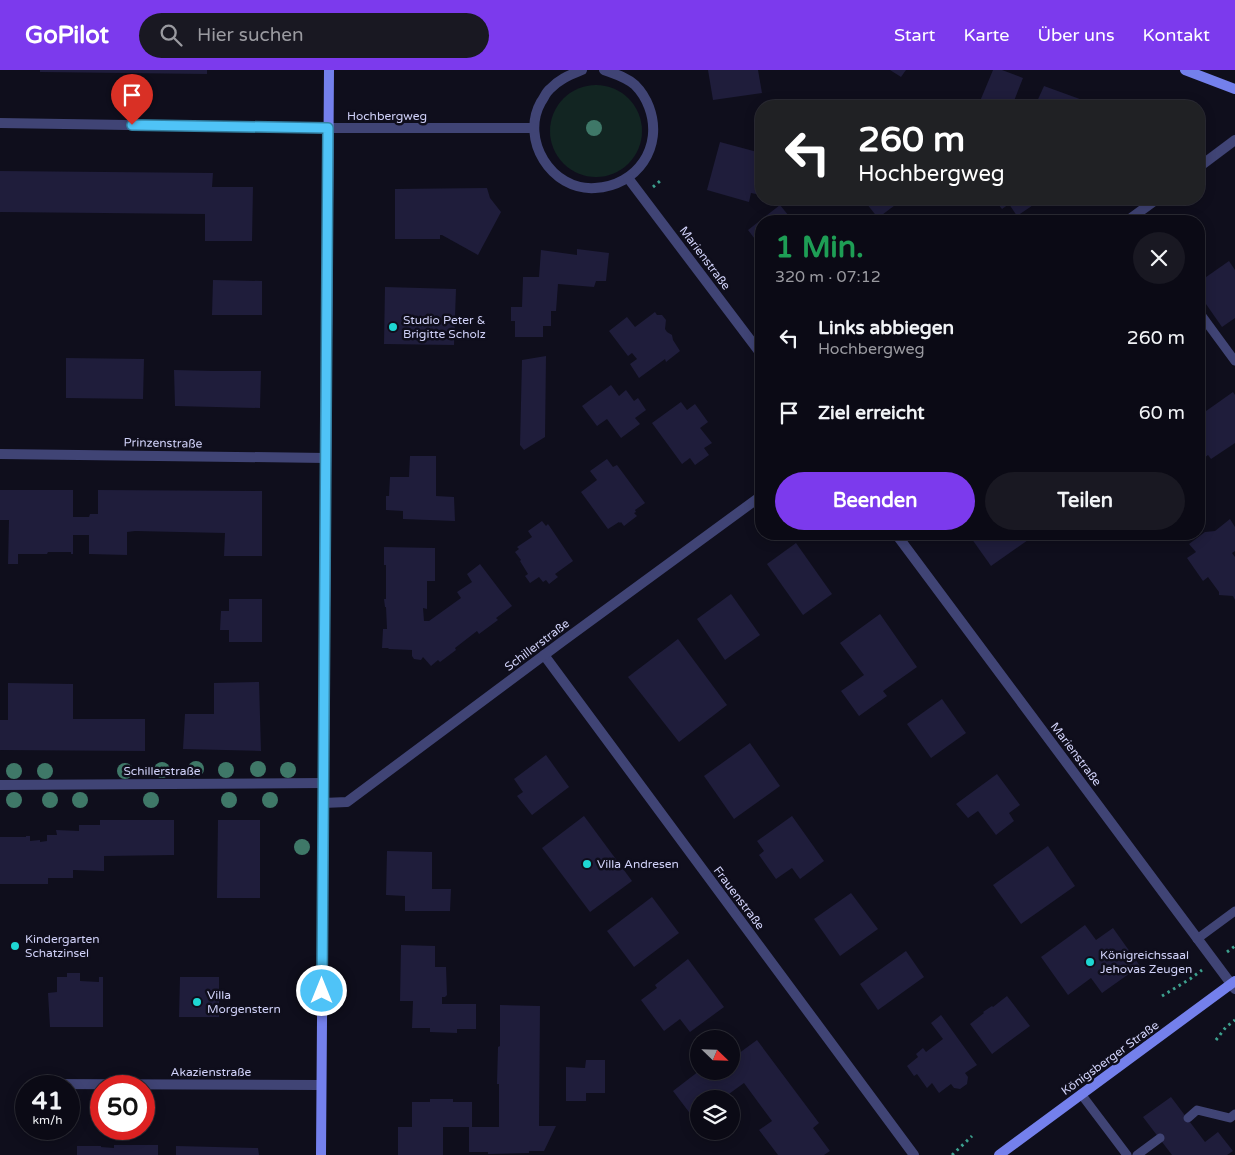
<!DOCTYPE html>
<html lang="de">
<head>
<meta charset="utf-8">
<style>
	:root { --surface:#0b0a15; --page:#191822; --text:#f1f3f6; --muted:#9a9aa0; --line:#2b2b34; --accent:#7c3aed }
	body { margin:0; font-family:"Varela Round",sans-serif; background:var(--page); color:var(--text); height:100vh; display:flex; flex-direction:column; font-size:19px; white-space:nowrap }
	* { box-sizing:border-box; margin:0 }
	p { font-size:16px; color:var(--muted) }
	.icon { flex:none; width:28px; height:28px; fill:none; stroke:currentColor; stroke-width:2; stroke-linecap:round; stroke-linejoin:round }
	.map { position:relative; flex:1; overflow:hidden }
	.side { position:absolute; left:755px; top:145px; width:450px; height:325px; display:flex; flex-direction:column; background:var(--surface); border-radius:20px; box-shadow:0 2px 12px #0003,0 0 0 1px var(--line) }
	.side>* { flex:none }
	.banner { position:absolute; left:755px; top:30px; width:450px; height:105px; border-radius:20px; box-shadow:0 2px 12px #0003,0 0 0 1px var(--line); background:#202124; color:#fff; overflow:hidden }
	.needle { width:32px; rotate:113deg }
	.tools { position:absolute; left:690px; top:960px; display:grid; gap:10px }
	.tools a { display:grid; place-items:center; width:50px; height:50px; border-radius:50%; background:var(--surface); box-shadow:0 2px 12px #0003,0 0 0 1px var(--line); font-size:25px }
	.speed { position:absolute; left:15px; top:1005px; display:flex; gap:10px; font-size:25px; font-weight:700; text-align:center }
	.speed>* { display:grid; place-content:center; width:65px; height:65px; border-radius:50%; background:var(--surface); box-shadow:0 2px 12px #0003,0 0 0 1px var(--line); line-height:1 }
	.speed small { font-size:12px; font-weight:400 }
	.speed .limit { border:8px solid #d22; background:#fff; color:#111 }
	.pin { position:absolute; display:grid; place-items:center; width:42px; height:42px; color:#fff; margin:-51px -21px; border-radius:50% 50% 50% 0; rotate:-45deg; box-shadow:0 0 5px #0007 }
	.pin .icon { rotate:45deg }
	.me { position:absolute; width:55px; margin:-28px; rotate:0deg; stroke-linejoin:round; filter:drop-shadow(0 0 4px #0008) }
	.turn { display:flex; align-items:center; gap:18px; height:105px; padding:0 20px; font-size:22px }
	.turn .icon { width:65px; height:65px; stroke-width:2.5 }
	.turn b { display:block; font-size:35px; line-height:42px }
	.round { display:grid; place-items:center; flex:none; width:52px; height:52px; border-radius:26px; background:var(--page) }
	.summary { display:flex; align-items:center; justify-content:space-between; height:85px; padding:0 20px }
	h1 { font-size:30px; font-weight:800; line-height:38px; color:#1e9e55 }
	.button { display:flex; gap:10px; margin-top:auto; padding:10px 20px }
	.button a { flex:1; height:58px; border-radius:30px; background:var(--accent); color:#fff; font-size:20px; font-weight:800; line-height:58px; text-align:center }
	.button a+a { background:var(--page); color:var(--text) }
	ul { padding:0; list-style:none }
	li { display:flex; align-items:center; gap:15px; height:75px; padding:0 20px }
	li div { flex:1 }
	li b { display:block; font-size:19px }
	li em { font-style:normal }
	header { display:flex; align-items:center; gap:30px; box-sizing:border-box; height:70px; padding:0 25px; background:var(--accent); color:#fff }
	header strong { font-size:24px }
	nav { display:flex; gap:28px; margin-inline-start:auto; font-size:18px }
	.search { width:350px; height:45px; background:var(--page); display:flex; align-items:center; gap:12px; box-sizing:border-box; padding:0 18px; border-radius:28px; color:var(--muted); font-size:19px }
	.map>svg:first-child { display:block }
</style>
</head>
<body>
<header>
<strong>GoPilot</strong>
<div class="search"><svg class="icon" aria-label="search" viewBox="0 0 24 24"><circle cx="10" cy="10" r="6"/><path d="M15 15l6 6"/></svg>Hier suchen</div>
<nav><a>Start</a><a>Karte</a><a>Über uns</a><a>Kontakt</a></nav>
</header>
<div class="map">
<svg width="1235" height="1085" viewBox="0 0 1235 1085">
	<rect width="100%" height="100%" fill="#0f0e1c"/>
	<circle fill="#122522" cx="596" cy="61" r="46"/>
	<g fill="#1f1d3b">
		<path d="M40,0H207V4L40,2Z"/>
		<path d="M708,0H758L762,23L713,30Z"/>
		<path d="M890,0H906L901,7Z"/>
		<path d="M993,0H1002L1023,8L1012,36H978Z"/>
		<path d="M1044,16L1099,36H1035Z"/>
		<path d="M720,72L761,83V125L751,123L749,132L707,120Z"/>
		<path d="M0,101L213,103L212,117H253L252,171H205V144L0,142Z"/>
		<path d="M487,118L490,128L501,142L478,185L442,165H440V169H395V119Z"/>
		<path d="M863,129H903L878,148Z"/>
		<path d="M994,129H1042L1017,146L1009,134L1002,139Z"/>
		<path d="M780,135L793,151H761V177L748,160Z"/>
		<path d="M577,179L609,183L606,211H596L594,217L558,214L556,241H551V256H543V267H515V251H511V237H522L523,207H539L541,180L577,185Z"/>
		<path d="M1229,191L1235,200V248L1222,257L1199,224V212Z"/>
		<path d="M213,210L262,211V245H212Z"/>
		<path d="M385,217L456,219L454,275L384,274Z"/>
		<path d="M655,242L657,245H662L666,250L665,259L667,262L672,265L673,270L680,281L666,292L665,289L639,308L630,294L637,289L632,283L628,286L609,261L627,247L635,257Z"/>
		<path d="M546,286L545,367L524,380L520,375L522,290Z"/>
		<path d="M66,288L144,289L143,329L66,328Z"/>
		<path d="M174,300L214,301H261L260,338L175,336Z"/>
		<path d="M611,315L619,326L626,320L634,331L638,328L646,340L635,348L640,354L621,368L607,349L597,356L582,336Z"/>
		<path d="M1233,322L1235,325V373L1211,389L1208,385L1199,392V346Z"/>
		<path d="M681,332L687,340L695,334L708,352L700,358L712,373L704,378L709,385L695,395L690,388L682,394L652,353Z"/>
		<path d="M410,386H436V426L454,427L455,451L403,449V441L386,440V426H389L390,407H409Z"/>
		<path d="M607,389L613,397L617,395L645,433L635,440L636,442L634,443L637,446L624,456L621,452L620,453L619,452L608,459L581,422L597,410L590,401Z"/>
		<path d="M0,420H73V447H89L90,444H98V420L262,421V486H224L225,463L135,461L127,462V485L89,484V465H73V484H71V482H48L47,484H18V494H8L9,450H0Z"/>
		<path d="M1230,449L1235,457V481L1232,483L1235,487V530L1233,526L1219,525V522L1208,507L1203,511L1187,488L1196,482L1189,474L1205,462L1215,461Z"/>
		<path d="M542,451L546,456L548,454L573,491L555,504L558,507L549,514L546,510L543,512L539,507L530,513L525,506L528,504L520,491L521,490L515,482L519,479L517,477L532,467L528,461Z"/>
		<path d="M971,464H1024L1028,470L991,496L969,465Z"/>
		<path d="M796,473L832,524L803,545L767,494Z"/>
		<path d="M384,477L435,478V511H427V539L423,538L424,551H429L461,528L457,522L472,512L467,504L480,494L512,536L496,548L498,550L479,564L477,561L455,578L456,580L440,592L438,590L431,596L423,587L421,590L414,589L412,586V580L389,579L388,578H382L383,559H387L386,537H385L384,529H386V495H384Z"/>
		<path d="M731,524L760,565L725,590L697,549Z"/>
		<path d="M229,529H262V572H229V560H220L221,541H229Z"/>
		<path d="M880,544L917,597L883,621L887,626L859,646L841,621L864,605L840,573Z"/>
		<path d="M678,569L727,635L679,672L628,607Z"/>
		<path d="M259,612L261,681L183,679L185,644H214V613Z"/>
		<path d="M8,613L73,614V649H145V681L0,680V650H8Z"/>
		<path d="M942,629L966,663L931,688L907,654Z"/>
		<path d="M750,673L780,716L734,749L704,706Z"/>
		<path d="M546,685L569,717L532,745L517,726L523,722L514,709Z"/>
		<path d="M997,704L1020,735L1009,743L1014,751L996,765L978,741L968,748L956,734Z"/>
		<path d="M584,746L632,811L590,842L542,778Z"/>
		<path d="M792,746L824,791L800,809L792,798L776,809L759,785L764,781L757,771Z"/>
		<path d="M100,750H174V785L104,786V801L73,800V808H48V814H0V767H26V766H30V771L40,770V772L47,771V765H57L56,760L79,761V755H100Z"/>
		<path d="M218,750H260V828H217Z"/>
		<path d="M1048,776L1075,816L1021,854L993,815Z"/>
		<path d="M387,781L432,782V819H451L450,841H405V826L386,825Z"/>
		<path d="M851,823L878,859L840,886L814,849Z"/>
		<path d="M652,827L679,863L634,897L607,861Z"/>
		<path d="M1085,855L1096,870L1113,858L1140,896L1102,923L1091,908L1068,925L1041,887Z"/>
		<path d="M401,875L435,876V897H446L447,925L445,927H442V934H476V959H457V963L430,962V958H412L413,931H400Z"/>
		<path d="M906,881L924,907L878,940L860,914Z"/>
		<path d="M688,889L724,937L690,962L680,949L664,961L641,930L657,918L655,915Z"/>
		<path d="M67,903H80V911L99,912V907H103V957H50L48,923L57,922V907H67Z"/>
		<path d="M180,907H219V947H179Z"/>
		<path d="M1007,926L1030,956L992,984L970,954L984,943L983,942L992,936L993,937Z"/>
		<path d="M500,935L540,936L539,1056H556L544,1081H529V1083L488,1084V1082H469V1057H443V1085H398V1057H412V1032H430V1029H453V1032H472V1057H499V1014H497L498,977L500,976Z"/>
		<path d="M941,945L977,995L965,1003L968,1007L967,1014L960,1019L954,1018L951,1014L939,1023L932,1013L927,1018L917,1004L914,1006L907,996L918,987L916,984L923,978L926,982L943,969L931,953Z"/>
		<path d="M757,970L819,1053L813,1058L830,1081L824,1085H778L759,1060L772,1051L744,1013L722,1029H699V1047L695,1050L673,1021L699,1001H731V989Z"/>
		<path d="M586,990H605V1023H586V1031H566V997L585,998Z"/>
		<path d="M1171,1027L1205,1072L1218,1062L1233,1081L1227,1085H1172L1143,1047Z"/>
		<path d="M114,1075H158V1085H77V1076H101V1077L114,1078Z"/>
		<path d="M176,1076L258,1078L259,1085H176Z"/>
	</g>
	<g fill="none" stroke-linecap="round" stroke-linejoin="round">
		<g stroke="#3da08e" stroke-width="3" stroke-dasharray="2.5 4" stroke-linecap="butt">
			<path d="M653,117L660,111"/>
			<path d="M1227,882L1235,876"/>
			<path d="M1162,926L1190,909L1202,900"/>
			<path d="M1216,970L1226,957L1235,950"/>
			<path d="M952,1085L972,1066"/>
		</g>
		<g stroke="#404475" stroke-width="9">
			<path d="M1199,242L1235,291"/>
			<path d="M1197,869L1235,841"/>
			<path d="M1081,1024L1127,1085"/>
			<path d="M1188,1048L1197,1040L1230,1048L1235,1044"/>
			<path d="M1137,1085L1160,1068"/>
		</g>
		<g stroke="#404475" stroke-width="10">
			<path d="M582,0C570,5 559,9 550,19C546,22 544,28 541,32C520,69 551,121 595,118C637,116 664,77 649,37C646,29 641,21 635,15C626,7 615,4 604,0"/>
			<path d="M0,53L328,58H534"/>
			<path d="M1199,97L1235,70"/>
			<path d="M628,108L761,284"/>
			<path d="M1127,151L1157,129"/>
			<path d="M0,384L326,388"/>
			<path d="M896,464L1235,919"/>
			<path d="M544,585L914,1085"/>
			<path d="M0,715L324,713"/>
			<path d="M323,733L347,732L563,571L761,426"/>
			<path d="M41,1014L321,1015"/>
		</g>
		<g stroke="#7480ec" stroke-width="10">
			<path d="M1185,0L1235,19"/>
			<path d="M321,1085L329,0"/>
			<path d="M999,1085L1235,911"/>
		</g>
	</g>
	<g fill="#3f7868">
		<circle cx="594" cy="58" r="8"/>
		<circle cx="196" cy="699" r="8"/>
		<circle cx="258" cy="699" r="8"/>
		<circle cx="162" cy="700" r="8"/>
		<circle cx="226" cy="700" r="8"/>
		<circle cx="288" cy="700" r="8"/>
		<circle cx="14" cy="701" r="8"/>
		<circle cx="45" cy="701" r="8"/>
		<circle cx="125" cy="701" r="8"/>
		<circle cx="14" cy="730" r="8"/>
		<circle cx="50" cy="730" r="8"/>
		<circle cx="80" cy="730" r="8"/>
		<circle cx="151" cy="730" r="8"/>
		<circle cx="229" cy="730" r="8"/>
		<circle cx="270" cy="730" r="8"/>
		<circle cx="302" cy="777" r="8"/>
	</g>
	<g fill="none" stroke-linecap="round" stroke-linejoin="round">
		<g stroke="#337fa1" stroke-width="12">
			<path id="route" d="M132,55L328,58L322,921"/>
		</g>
		<use href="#route" stroke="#4fc3f7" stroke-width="9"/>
	</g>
	<g fill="#1ed7d3" stroke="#0f0e1c" stroke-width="2">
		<circle cx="393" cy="257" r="5"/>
		<circle cx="587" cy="794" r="5"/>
		<circle cx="15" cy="876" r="5"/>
		<circle cx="1090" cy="892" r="5"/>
		<circle cx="197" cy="932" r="5"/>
	</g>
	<g text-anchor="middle" stroke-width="5" stroke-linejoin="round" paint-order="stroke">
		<g font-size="12" fill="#d0d1f8" stroke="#0f0e1c">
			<text x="387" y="50">Hochbergweg</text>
			<text transform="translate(705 188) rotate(53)" y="4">Marienstraße</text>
			<text transform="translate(163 373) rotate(1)" y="4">Prinzenstraße</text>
			<text transform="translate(537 575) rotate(-37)" y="4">Schillerstraße</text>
			<text transform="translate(1076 684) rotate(53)" y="4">Marienstraße</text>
			<text x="162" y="705">Schillerstraße</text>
			<text transform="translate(739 828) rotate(53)" y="4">Frauenstraße</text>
			<text transform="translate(1110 988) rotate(-36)" y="4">Königsberger Straße</text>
			<text x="211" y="1006">Akazienstraße</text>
		</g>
		<g font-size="12" fill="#d0d1f8" stroke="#0f0e1c" text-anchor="start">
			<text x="403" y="254">Studio Peter &amp;<tspan x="403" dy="14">Brigitte Scholz</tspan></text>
			<text x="597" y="798">Villa Andresen</text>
			<text x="25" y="873">Kindergarten<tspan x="25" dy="14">Schatzinsel</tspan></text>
			<text x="1100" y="889">Königreichssaal<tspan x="1100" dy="14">Jehovas Zeugen</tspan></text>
			<text x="207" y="929">Villa<tspan x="207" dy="14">Morgenstern</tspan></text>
		</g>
	</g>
</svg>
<div class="tools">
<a><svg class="needle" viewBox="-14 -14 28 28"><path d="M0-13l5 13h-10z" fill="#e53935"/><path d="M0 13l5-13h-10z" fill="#9a9aa0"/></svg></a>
<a><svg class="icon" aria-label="layers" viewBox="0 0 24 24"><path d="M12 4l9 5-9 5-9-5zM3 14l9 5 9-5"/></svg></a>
</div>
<div class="speed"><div>41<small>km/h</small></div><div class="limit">50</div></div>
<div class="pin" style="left:132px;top:55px;background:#d93025"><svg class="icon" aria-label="arrive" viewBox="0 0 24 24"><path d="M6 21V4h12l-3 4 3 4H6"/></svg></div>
<svg class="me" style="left:322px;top:921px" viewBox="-20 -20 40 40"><circle r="17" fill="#4fc3f7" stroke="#fff" stroke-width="3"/><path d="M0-11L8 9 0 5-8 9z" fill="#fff"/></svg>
<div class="banner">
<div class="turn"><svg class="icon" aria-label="left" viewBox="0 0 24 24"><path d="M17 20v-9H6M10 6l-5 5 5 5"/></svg><div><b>260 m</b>Hochbergweg</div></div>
</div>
<section class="side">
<div class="summary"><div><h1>1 Min.</h1><p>320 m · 07:12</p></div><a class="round"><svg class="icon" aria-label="close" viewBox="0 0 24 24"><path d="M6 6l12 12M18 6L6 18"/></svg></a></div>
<ul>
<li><svg class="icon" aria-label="left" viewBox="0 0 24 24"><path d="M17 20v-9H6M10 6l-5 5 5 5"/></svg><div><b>Links abbiegen</b><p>Hochbergweg</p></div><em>260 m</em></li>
<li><svg class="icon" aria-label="arrive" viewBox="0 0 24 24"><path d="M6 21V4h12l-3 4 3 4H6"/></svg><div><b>Ziel erreicht</b></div><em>60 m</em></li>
</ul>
<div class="button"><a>Beenden</a><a>Teilen</a></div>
</section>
</div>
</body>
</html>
